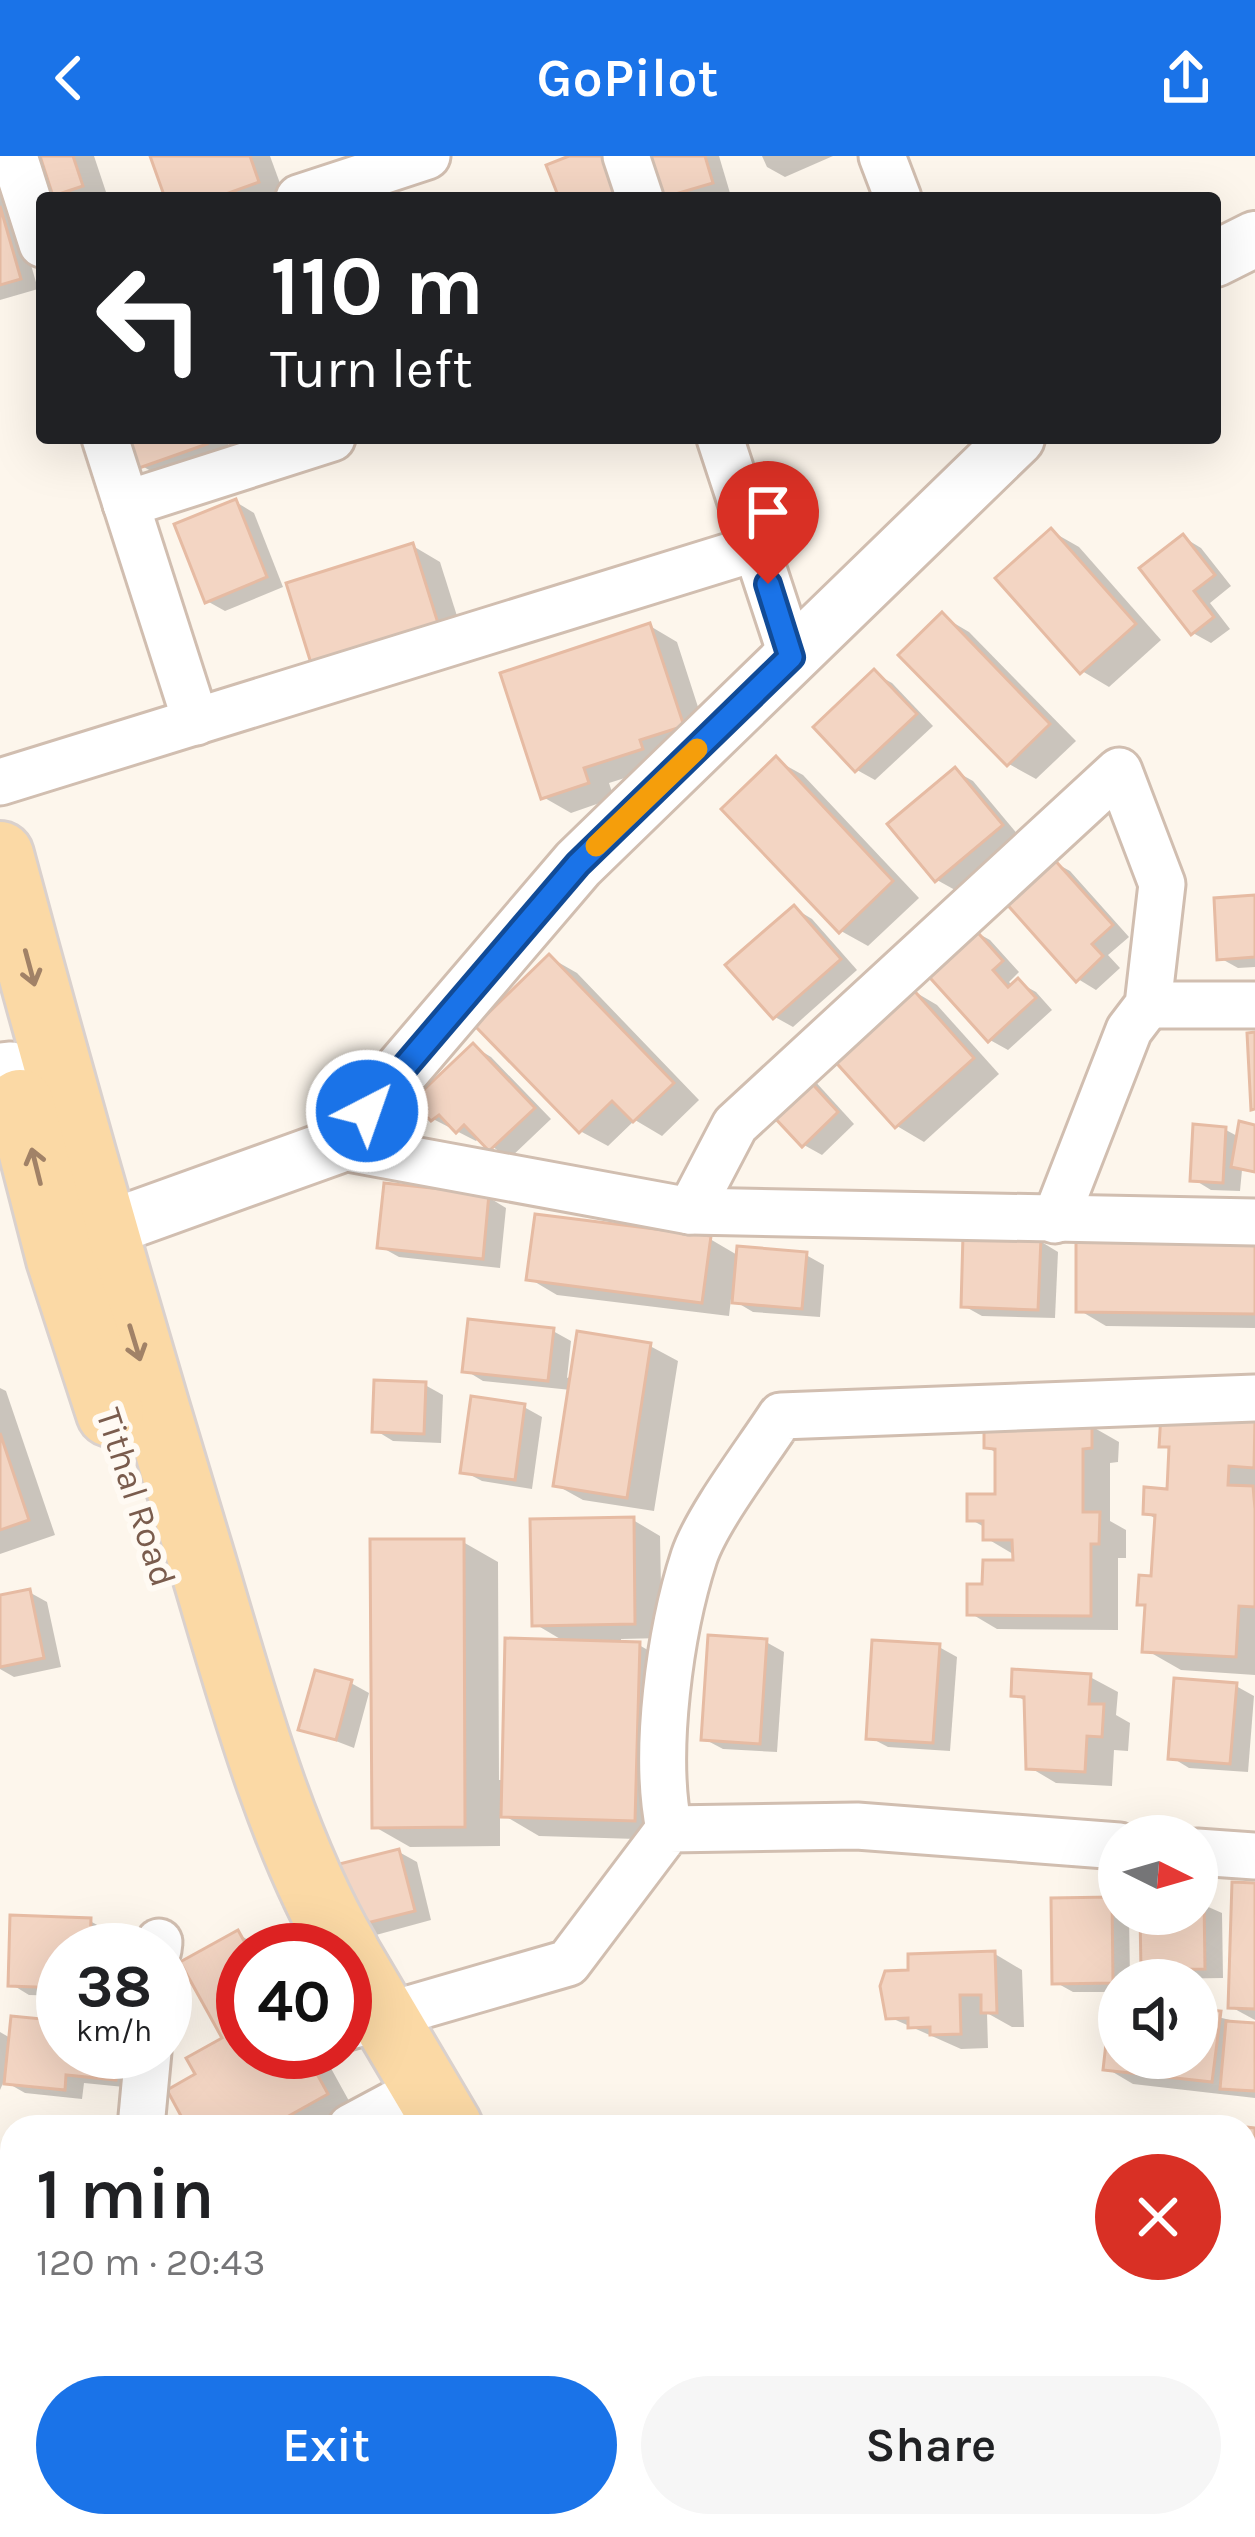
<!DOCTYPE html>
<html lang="en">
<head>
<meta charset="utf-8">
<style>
	:root { --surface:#fff; --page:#f6f6f6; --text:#202124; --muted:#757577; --accent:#1a73e8 }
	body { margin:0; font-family:Karla,sans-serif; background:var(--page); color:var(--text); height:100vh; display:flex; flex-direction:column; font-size:45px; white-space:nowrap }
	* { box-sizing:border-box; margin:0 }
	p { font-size:39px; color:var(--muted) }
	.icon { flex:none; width:66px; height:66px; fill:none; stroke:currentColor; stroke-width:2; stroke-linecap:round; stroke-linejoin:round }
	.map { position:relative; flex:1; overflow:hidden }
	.sheet { position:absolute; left:0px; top:1959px; width:1257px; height:423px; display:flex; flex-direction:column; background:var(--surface); border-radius:36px 36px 0 0; box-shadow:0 12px 48px #0002 }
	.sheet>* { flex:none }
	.banner { position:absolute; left:36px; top:36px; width:1185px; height:252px; border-radius:12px; box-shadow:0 12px 48px #0002; background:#202124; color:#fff; overflow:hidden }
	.needle { width:78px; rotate:95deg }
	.fabs { position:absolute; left:1098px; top:1659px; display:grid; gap:24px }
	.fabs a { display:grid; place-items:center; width:120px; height:120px; border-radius:50%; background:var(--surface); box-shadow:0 12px 48px #0002; font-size:60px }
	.speed { position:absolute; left:36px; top:1767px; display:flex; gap:24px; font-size:60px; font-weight:700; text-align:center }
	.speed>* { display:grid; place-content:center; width:156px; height:156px; border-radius:50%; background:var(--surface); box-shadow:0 12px 48px #0002; line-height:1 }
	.speed small { font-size:30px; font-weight:400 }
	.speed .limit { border:18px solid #d22; background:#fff; color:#111 }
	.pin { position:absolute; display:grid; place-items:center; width:102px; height:102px; color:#fff; margin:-123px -51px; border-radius:50% 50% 50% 0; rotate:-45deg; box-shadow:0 0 12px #0007 }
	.pin .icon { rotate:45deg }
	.me { position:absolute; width:132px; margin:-66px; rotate:41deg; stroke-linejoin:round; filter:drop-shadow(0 0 9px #0008) }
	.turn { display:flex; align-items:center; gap:42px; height:252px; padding:0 36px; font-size:54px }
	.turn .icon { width:156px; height:156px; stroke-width:2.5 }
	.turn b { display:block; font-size:84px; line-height:102px }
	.round { display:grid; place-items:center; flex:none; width:126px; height:126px; border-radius:63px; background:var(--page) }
	.summary { display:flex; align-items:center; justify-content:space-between; height:204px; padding:0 36px }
	h1 { font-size:72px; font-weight:600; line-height:90px }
	.action { display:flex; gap:24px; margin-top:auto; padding:24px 36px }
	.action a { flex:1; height:138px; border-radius:72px; background:var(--accent); color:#fff; font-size:48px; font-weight:600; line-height:138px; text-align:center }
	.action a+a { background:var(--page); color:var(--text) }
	header { display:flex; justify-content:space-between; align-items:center; height:156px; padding:0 36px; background:var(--accent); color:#fff; font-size:54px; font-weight:600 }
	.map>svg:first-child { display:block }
</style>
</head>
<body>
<header><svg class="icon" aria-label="back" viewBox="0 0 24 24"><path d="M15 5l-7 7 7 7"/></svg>GoPilot<svg class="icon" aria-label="share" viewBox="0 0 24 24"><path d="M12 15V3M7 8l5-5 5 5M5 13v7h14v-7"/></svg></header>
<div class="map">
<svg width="1255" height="2381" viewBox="0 0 1255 2381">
	<rect width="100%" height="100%" fill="#fdf6ec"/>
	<g fill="#0003">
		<path d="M43,0H94L108,42L56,38Z"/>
		<path d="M153,0H270L285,41L168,42Z"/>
		<path d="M653,0H719L730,37L667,42Z"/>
		<path d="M762,0H833L785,21L767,11Z"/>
		<path d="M0,39L13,47L38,133L0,144Z"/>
		<path d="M132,282H226L233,303L169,325L142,310Z"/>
		<path d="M236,346L254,357L283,431L225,455L207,445Z"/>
		<path d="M1051,375L1079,391L1161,484L1109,531L1082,515Z"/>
		<path d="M1183,381L1201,392L1231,430L1210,447L1230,473L1211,487L1193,477Z"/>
		<path d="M413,390L440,406L468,495L345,534Z"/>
		<path d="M942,460L969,476L1076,585L1036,623L1009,608Z"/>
		<path d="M650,470L677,486L709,585L669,608L609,627L614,642L571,657L543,641Z"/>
		<path d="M874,517L892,527L933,570L875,624L857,614Z"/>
		<path d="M776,604L803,619L919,742L868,790L841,775Z"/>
		<path d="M955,615L973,625L1019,680L955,734L937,724Z"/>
		<path d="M1052,705L1070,715L1129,781L1108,799L1120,812L1096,834L1078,823Z"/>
		<path d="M1255,742V811L1238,812L1220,802Z"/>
		<path d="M794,752L812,763L857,814L793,871L775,861Z"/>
		<path d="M972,774L990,784L1019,816L1009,826L1013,830L1018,826L1036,836L1052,854L1008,894L990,884Z"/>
		<path d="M549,801L577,817L699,944L662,980L635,964L608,990L580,975Z"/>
		<path d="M910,833L937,849L999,918L924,986L897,970Z"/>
		<path d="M473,890L491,901L551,963L509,1003L480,981L476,985L433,963Z"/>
		<path d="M813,923L854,968L822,999L804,989Z"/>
		<path d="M1255,972V1017L1242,1014L1240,1035L1211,1034L1193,1023L1226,974L1239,981Z"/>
		<path d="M488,1041L506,1052L500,1112L399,1101L381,1091Z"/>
		<path d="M710,1083L739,1100L806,1099L824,1109L820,1161L753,1156L731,1143L729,1160L557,1139L530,1123Z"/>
		<path d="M1040,1085L1058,1096L1055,1162L982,1160L964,1150Z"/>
		<path d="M1255,1086V1172L1106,1170L1079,1154Z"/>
		<path d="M553,1175L571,1185L567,1222L650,1190L678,1205L654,1355L583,1344L556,1329L571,1234L483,1225L465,1214Z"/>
		<path d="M425,1229L443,1239L441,1287L393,1285L375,1274Z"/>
		<path d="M0,1232L6,1235L55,1379L0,1398Z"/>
		<path d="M524,1251L542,1261L532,1333L482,1325L463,1315Z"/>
		<path d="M1164,1261L1255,1266V1519L1181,1514L1146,1494L1148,1452L1140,1447L1154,1423L1158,1364L1146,1357L1169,1336L1172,1295L1162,1289Z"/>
		<path d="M1091,1270L1119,1286L1118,1306L1110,1307V1365L1126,1374V1402H1118V1474L997,1473L970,1457L985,1431L1016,1407L1013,1398L986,1382V1372L970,1363L998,1341V1298L987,1291Z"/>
		<path d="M633,1364L660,1380L662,1482L621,1483V1488L639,1489L674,1509L669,1684L539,1680L500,1657V1690L410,1691L375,1671L463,1386L498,1406L499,1624H505L567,1487L535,1468Z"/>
		<path d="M29,1436L47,1446L61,1511L14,1521L0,1513V1442Z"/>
		<path d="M766,1486L784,1496L777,1596L723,1593L704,1583Z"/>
		<path d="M939,1491L957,1501L950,1595L888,1591L869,1581Z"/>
		<path d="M1090,1521L1118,1536L1116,1559L1130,1567L1128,1595L1114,1594L1112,1630L1056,1627L1029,1611L1027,1546L1014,1538Z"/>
		<path d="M351,1527L369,1537L354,1592L302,1572Z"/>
		<path d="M1236,1530L1254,1540L1248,1616L1189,1612L1171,1601Z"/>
		<path d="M399,1696L417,1706L431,1764L376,1779L357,1768Z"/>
		<path d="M1255,1730V1864L1231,1851Z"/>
		<path d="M1111,1744L1119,1749V1758H1129L1130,1824H1119V1836H1073L1055,1826Z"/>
		<path d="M1197,1746L1222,1757L1223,1822L1162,1823L1144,1813L1143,1758H1197Z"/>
		<path d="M90,1765L108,1775L107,1794H63V1840L29,1839L11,1828Z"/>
		<path d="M238,1778L265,1794H243V1896H322L354,1954L323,1971H191L199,1919L226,1884Z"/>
		<path d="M995,1798L1022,1814L1024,1871H1012L987,1857L988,1892L961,1893L889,1861Z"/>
		<path d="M1119,1847V1902H1197V1856L1255,1870V1942L1133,1928L1106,1912Z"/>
		<path d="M63,1868V1896H137L134,1932L84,1927L82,1943L25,1937L4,1925L0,1934V1876L12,1883Z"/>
		<path d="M1245,2174L1255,2180V2242H1245Z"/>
		<path d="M0,2194L12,2201L4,2269H0Z"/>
		<path d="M0,2320L12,2322V2370H98L97,2381H0Z"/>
		<path d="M231,2370H301L280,2381H244Z"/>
		<path d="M321,2370H356L363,2381H297Z"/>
		<path d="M507,2370H579L584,2381H485Z"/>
		<path d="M461,2371L479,2381H441Z"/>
	</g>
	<g fill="#f3d5c3" stroke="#e6bba3" stroke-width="3">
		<path d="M40,0H73L83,30L53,40Z"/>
		<path d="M150,0H250L259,26L215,42H165Z"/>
		<path d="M569,0H604L619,42H559L546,9Z"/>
		<path d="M650,0H705L713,27L662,42Z"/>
		<path d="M0,50L21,123L0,129Z"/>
		<path d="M129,282H205L207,288L139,312Z"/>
		<path d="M236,343L267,421L205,447L174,368Z"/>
		<path d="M1051,372L1136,468L1080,518L995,422Z"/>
		<path d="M1183,378L1215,419L1194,435L1214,461L1191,479L1139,412Z"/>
		<path d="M413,387L442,480L315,520L286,427Z"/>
		<path d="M942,456L1050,568L1007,610L898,499Z"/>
		<path d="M650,467L684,570L640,584L643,593L584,612L589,627L541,643L500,517Z"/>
		<path d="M874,513L917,558L855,616L813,571Z"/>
		<path d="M776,600L893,725L839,777L721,653Z"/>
		<path d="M955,611L1003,669L935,726L887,668Z"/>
		<path d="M1052,701L1113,769L1092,788L1103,800L1076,826L1004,745Z"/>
		<path d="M1255,739V801L1217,804L1214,742Z"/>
		<path d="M794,749L841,803L773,863L725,809Z"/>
		<path d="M972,770L1003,805L993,814L1008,831L1018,822L1036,842L988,886L923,814Z"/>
		<path d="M549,798L674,927L633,966L612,945L579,977L475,870Z"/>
		<path d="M910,830L974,902L895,972L831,901Z"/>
		<path d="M1255,876V953L1251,954L1247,877Z"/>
		<path d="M473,887L535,952L489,995L464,969L456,977L439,959L431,965L412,945Z"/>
		<path d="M795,909L838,956L802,991L758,944Z"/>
		<path d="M1239,965L1255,969V1016L1231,1011Z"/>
		<path d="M1193,968L1226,971L1223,1027L1190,1025Z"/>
		<path d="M384,1027L489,1038L483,1103L377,1092Z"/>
		<path d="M535,1058L711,1080L702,1147L526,1124Z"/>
		<path d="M963,1079L1041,1082L1038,1154L961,1151Z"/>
		<path d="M1076,1080L1255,1083V1158L1076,1156Z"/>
		<path d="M737,1090L807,1096L802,1153L732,1147Z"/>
		<path d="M468,1163L554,1172L548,1225L462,1216Z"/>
		<path d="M577,1175L651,1187L627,1342L553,1330Z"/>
		<path d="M374,1224L426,1226L424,1278L372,1276Z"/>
		<path d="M471,1240L525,1248L515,1324L460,1317Z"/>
		<path d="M1161,1258L1255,1263L1254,1312L1229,1310L1228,1329L1253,1330L1255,1353V1451L1239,1450L1236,1501L1142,1496L1145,1449H1137L1139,1419L1151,1420L1155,1359L1143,1358L1144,1331L1167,1333L1169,1291H1159Z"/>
		<path d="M984,1267H1092V1292L1083,1293V1356H1100L1099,1388H1091V1460L967,1459V1428H982L983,1404H1013L1012,1384H983V1365H967V1338H995V1293L984,1292Z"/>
		<path d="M0,1277L29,1364L0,1374Z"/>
		<path d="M634,1361L635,1468L532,1470L530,1363Z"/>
		<path d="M370,1383H464L465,1671L372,1672Z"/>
		<path d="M30,1433L44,1502L0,1511V1439Z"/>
		<path d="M708,1479L767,1483L760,1588L701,1584Z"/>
		<path d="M505,1482L640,1486L635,1665L501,1661Z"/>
		<path d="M872,1484L940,1488L933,1587L866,1583Z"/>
		<path d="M1012,1513L1091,1518L1089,1548H1104L1102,1581L1087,1580L1085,1616L1026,1613L1024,1541L1011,1540Z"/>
		<path d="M315,1514L352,1524L336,1584L298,1574Z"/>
		<path d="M1174,1522L1237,1527L1230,1608L1168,1603Z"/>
		<path d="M399,1693L415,1755L355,1770L339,1708Z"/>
		<path d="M1232,1726L1255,1727V1853L1228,1852Z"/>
		<path d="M1112,1741L1113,1827L1052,1828L1051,1742Z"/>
		<path d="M1197,1743H1204L1205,1813L1141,1814L1140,1758H1197Z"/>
		<path d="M10,1759L91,1762L90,1794H63V1832L8,1830Z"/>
		<path d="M238,1774L249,1794H243V1896H305L328,1938L269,1971H187L167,1934L195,1918L186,1902L222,1882L180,1806Z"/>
		<path d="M995,1795L997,1857H981V1839H960L961,1878L930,1879V1871L908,1872V1862L886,1863L880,1830L885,1815L908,1814V1798Z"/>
		<path d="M1111,1843L1119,1844V1902H1197V1853L1221,1855L1212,1926L1103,1914Z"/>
		<path d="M11,1860L63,1865V1896H119L116,1924L66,1919L65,1934L4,1928Z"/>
		<path d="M1226,1865L1255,1867V1935L1220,1933Z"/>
		<path d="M1238,1970L1255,1972V2043L1245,2042V1971Z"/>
		<path d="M1245,2064L1255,2065V2127L1245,2126Z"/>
		<path d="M0,2317L12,2319V2370H70L69,2381H0Z"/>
		<path d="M313,2370H346L351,2381H267L291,2380Z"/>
		<path d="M501,2370H561L566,2381H479Z"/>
	</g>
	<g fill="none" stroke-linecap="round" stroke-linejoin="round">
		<g stroke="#d1beb0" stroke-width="51">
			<g id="minor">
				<path d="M14,0L42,88"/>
				<path d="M626,0L640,42"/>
				<path d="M882,0L898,42"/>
				<path d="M299,42L427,0"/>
				<path d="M105,282L196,566"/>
				<path d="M720,282L792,501"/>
				<path d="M126,348L332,282"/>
				<path d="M0,626L756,392"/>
				<path d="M1148,849H1255"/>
				<path d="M0,910L11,909"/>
				<path d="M337,990L690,1055L1255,1066"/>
				<path d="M690,1055L735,969L1119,615L1162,728L1148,849L1129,874L1055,1064"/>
				<path d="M669,1673C653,1597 670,1475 694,1401C707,1362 757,1297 781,1260L1255,1242"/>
				<path d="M1197,1696L1255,1700"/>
				<path d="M158,1794L159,1786"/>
				<path d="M347,1871L568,1807L669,1673L857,1670L1119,1690"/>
				<path d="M141,1971L148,1896"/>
				<path d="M351,1971L394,1948"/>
				<path d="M0,2033L12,2034"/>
				<path d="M1245,2164L1255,2166"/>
				<path d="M0,2287H12"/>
				<path d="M129,2370V2381"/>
			</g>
		</g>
		<g stroke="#d1beb0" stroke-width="60">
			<g id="tertiary">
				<path d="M1215,103L1255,83"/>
				<path d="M72,1095L101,1075L337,990L578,708L1017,282"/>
			</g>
		</g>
		<g stroke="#dad1cd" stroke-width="72">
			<g id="primary">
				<path d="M0,699C62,931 128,1162 198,1392C237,1521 277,1678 345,1794"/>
				<path d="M20,947L60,1103L110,1257"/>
				<path d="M345,1795L449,1971"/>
				<path d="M635,2370L641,2381"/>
				<path d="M685,2370L691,2381"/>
			</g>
		</g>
		<use href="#minor" stroke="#fff" stroke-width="45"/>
		<use href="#tertiary" stroke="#fff" stroke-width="54"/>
		<use href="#primary" stroke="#fbd9a5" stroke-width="66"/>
	</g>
	<defs><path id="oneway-shaft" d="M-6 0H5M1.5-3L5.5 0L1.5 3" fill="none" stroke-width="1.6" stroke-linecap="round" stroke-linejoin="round" transform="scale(3)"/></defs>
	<g stroke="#a18267">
		<use href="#oneway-shaft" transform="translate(30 812) rotate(75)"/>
		<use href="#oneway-shaft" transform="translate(36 1010) rotate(-104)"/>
		<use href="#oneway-shaft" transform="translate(135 1187) rotate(73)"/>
	</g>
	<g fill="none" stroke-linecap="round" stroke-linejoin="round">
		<g stroke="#114b97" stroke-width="30">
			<path id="route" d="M367,955L578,708L791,501L768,428"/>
		</g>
		<use href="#route" stroke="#1a73e8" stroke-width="21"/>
		<path stroke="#f59e0b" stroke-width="21" d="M596,690L697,593"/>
	</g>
	<g text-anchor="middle" stroke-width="12" stroke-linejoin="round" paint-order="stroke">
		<g font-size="36" fill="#7a5c4d" stroke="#fffaf3">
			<text transform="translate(137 1341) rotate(72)" y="13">Tithal Road</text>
		</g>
	</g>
</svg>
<div class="fabs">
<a><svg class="needle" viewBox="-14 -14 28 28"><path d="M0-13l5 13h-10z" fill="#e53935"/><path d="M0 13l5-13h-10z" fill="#757577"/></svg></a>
<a><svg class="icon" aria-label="sound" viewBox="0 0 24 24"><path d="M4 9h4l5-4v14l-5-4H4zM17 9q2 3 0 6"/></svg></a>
</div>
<div class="speed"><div>38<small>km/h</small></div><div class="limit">40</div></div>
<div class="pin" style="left:768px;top:428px;background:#d93025"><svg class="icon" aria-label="arrive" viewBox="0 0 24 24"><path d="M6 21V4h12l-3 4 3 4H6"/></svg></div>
<svg class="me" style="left:367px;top:955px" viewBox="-20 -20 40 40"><circle r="17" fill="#1a73e8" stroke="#fff" stroke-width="3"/><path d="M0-11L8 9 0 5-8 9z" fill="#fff"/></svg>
<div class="banner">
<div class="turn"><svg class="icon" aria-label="left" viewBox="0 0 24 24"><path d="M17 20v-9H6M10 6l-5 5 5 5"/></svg><div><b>110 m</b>Turn left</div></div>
</div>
<section class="sheet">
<div class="summary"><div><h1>1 min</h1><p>120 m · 20:43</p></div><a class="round" style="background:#d93025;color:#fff"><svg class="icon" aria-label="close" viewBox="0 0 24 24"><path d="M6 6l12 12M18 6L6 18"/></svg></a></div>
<div class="action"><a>Exit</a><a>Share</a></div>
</section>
</div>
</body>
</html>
